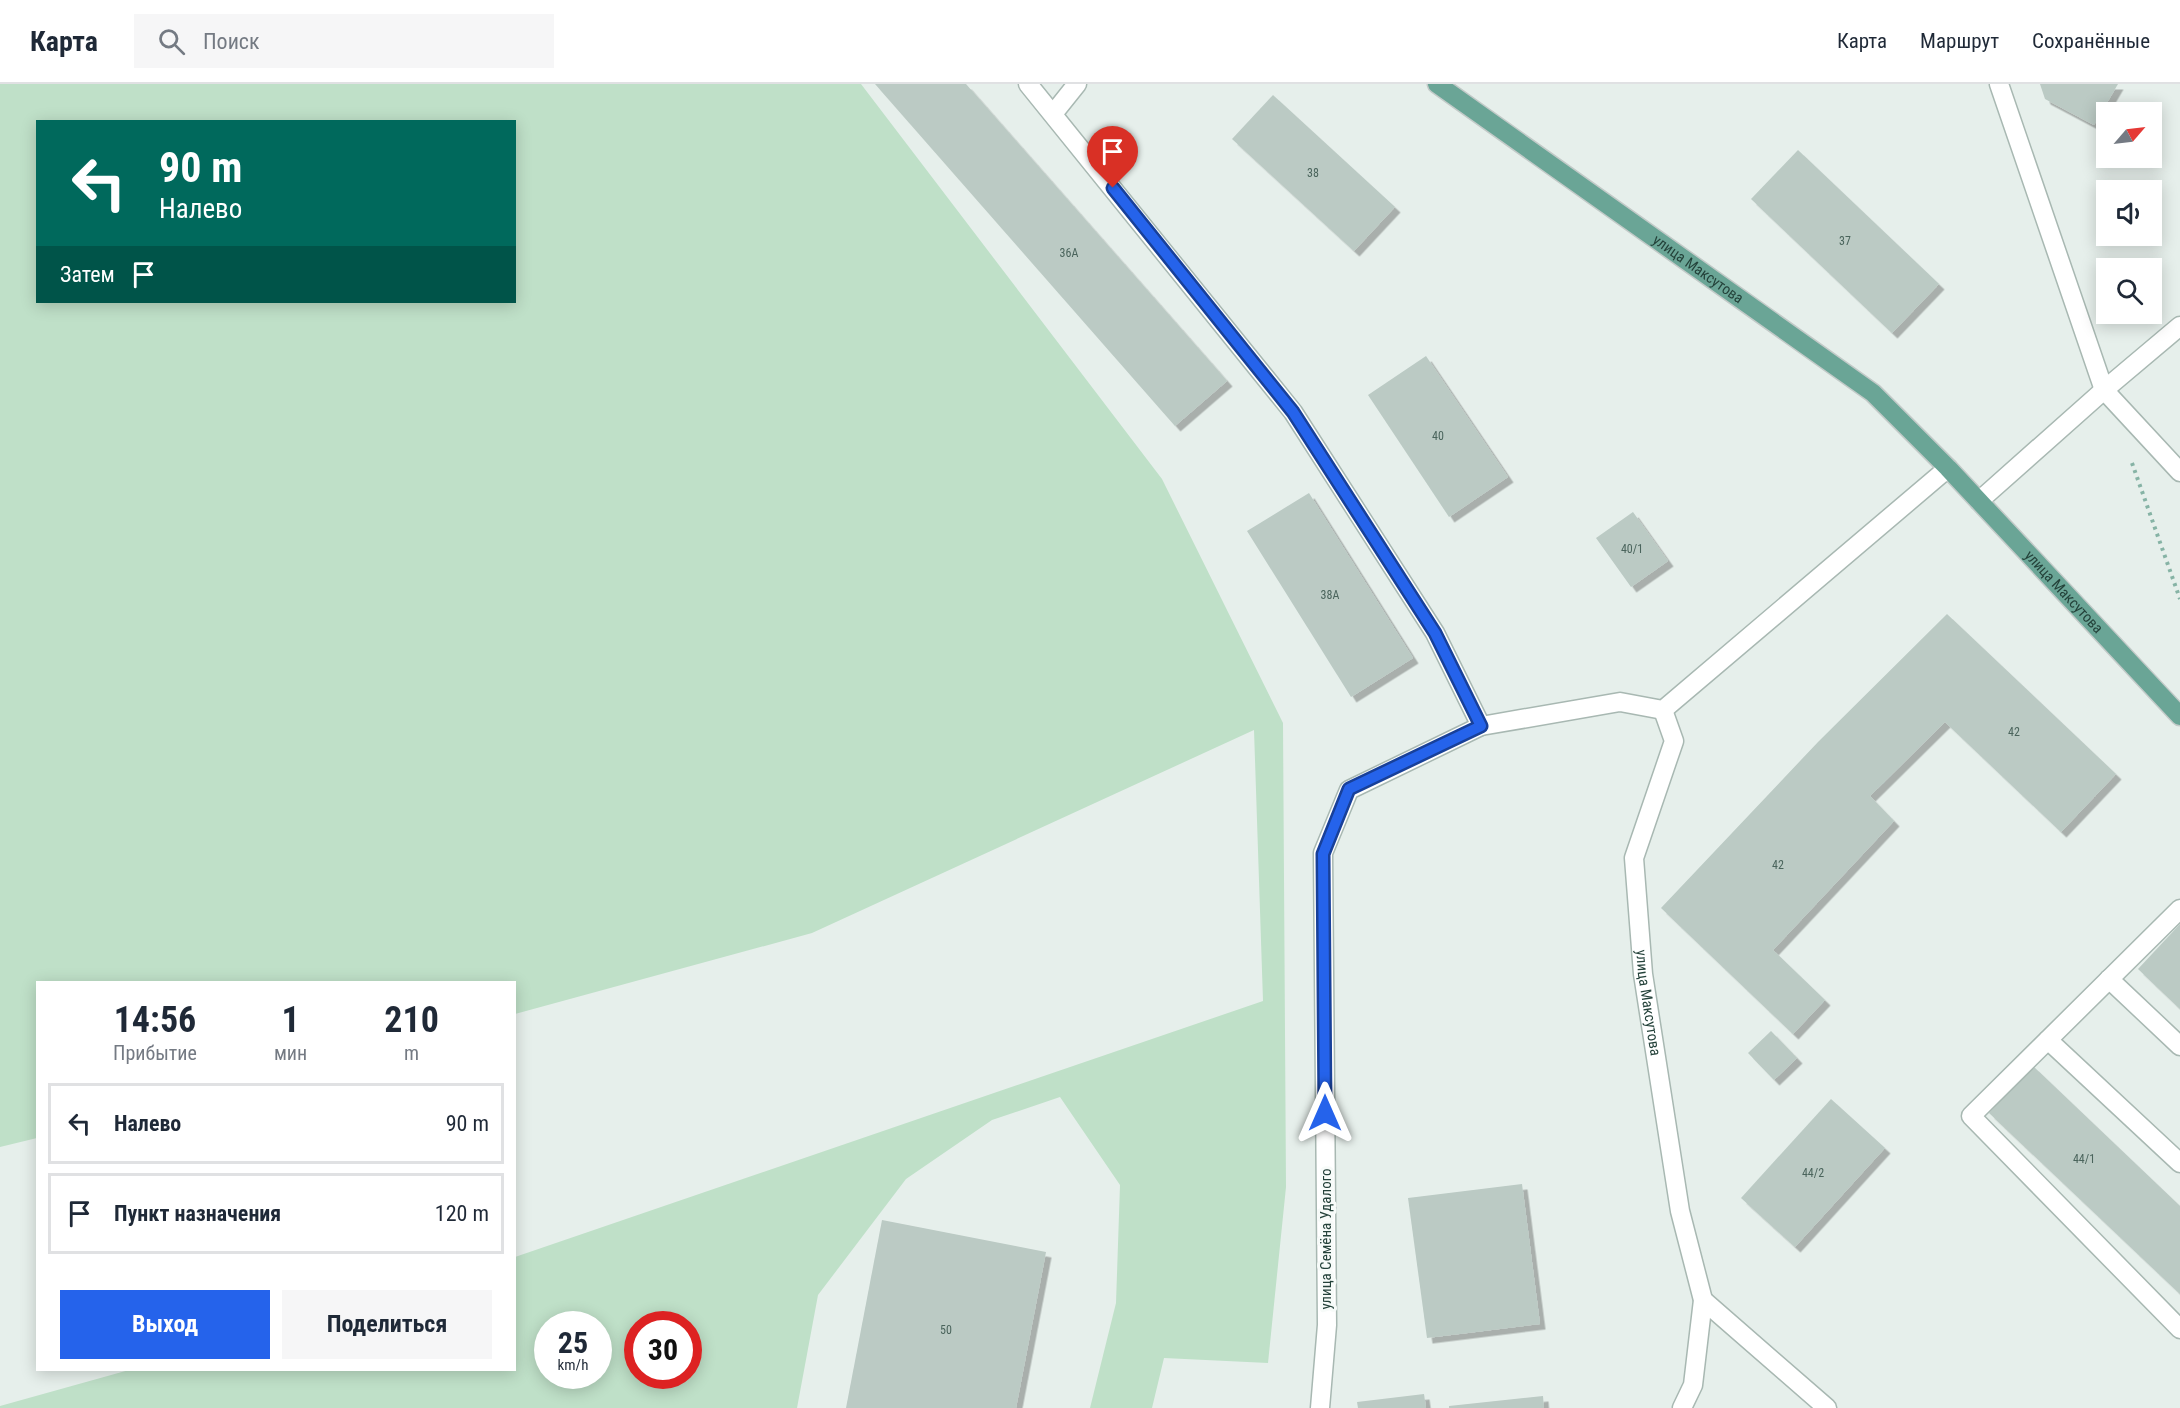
<!DOCTYPE html>
<html lang="ru">
<head>
<meta charset="utf-8">
<style>
	:root { --surface:#fff; --page:#f6f6f7; --text:#1f2937; --muted:#747a83; --line:#e0e1e3; --accent:#2563eb }
	body { margin:0; font-family:"Roboto Condensed",sans-serif; background:var(--page); color:var(--text); height:100vh; display:flex; flex-direction:column; font-size:22px; white-space:nowrap }
	* { box-sizing:border-box; margin:0 }
	p { font-size:20px; color:var(--muted) }
	.icon { flex:none; width:33px; height:33px; fill:none; stroke:currentColor; stroke-width:2; stroke-linecap:round; stroke-linejoin:round }
	.map { position:relative; flex:1; overflow:hidden }
	.panel { position:absolute; left:36px; top:897px; width:480px; height:390px; display:flex; flex-direction:column; background:var(--surface); border-radius:0px; box-shadow:0 3px 15px #0003 }
	.panel>* { flex:none }
	.banner { position:absolute; left:36px; top:36px; width:480px; height:183px; border-radius:0px; box-shadow:0 3px 15px #0003; background:#00695c; color:#fff; overflow:hidden }
	.needle { width:39px; rotate:62deg }
	.controls { position:absolute; left:2096px; top:18px; display:grid; gap:12px }
	.controls a { display:grid; place-items:center; width:66px; height:66px; border-radius:0px; background:var(--surface); box-shadow:0 3px 15px #0003; font-size:30px }
	.speed { position:absolute; left:534px; top:1227px; display:flex; gap:12px; font-size:30px; font-weight:700; text-align:center }
	.speed>* { display:grid; place-content:center; width:78px; height:78px; border-radius:50%; background:var(--surface); box-shadow:0 3px 15px #0003; line-height:1 }
	.speed small { font-size:15px; font-weight:400 }
	.speed .limit { border:9px solid #d22; background:#fff; color:#111 }
	.pin { position:absolute; display:grid; place-items:center; width:51px; height:51px; color:#fff; margin:-62px -26px; border-radius:50% 50% 50% 0; rotate:-45deg; box-shadow:0 0 6px #0007 }
	.pin .icon { rotate:45deg }
	.me { position:absolute; width:66px; margin:-33px; rotate:0deg; stroke-linejoin:round; filter:drop-shadow(0 0 4px #0008) }
	.turn { display:flex; align-items:center; gap:21px; height:126px; padding:0 24px; font-size:27px }
	.turn .icon { width:78px; height:78px; stroke-width:2.5 }
	.turn b { display:block; font-size:42px; line-height:51px }
	.then { display:flex; align-items:center; height:57px; padding:0 24px; background:#0003; gap:12px; font-size:22px }
	.eta { display:flex; justify-content:space-evenly; align-items:center; height:102px; text-align:center }
	.eta b { font-size:36px; font-weight:700; line-height:42px }
	.action { display:flex; gap:12px; margin-top:auto; padding:12px 24px }
	.action a { flex:1; height:69px; border-radius:0px; background:var(--accent); color:#fff; font-size:24px; font-weight:700; line-height:69px; text-align:center }
	.action a+a { background:var(--page); color:var(--text) }
	ul { padding:0; list-style:none }
	li { display:flex; align-items:center; gap:18px; height:81px; margin:0 12px 9px; padding:0 12px; border:3px solid var(--line); border-radius:0px }
	li div { flex:1 }
	li b { display:block; font-size:22px }
	li em { font-style:normal }
	header { display:flex; align-items:center; gap:36px; box-sizing:border-box; height:84px; padding:0 30px; background:var(--surface); border-bottom:2px solid var(--line) }
	header strong { font-size:28px }
	nav { display:flex; gap:33px; margin-inline-start:auto; font-size:21px }
	.search { width:420px; height:54px; background:var(--page); display:flex; align-items:center; gap:15px; box-sizing:border-box; padding:0 21px; border-radius:0px; color:var(--muted); font-size:22px }
	.map>svg:first-child { display:block }
</style>
</head>
<body>
<header>
<strong>Карта</strong>
<div class="search"><svg class="icon" aria-label="search" viewBox="0 0 24 24"><circle cx="10" cy="10" r="6"/><path d="M15 15l6 6"/></svg>Поиск</div>
<nav><a>Карта</a><a>Маршрут</a><a>Сохранённые</a></nav>
</header>
<div class="map">
<svg width="2180" height="1324" viewBox="0 0 2180 1324">
	<defs>
		<filter id="shadow"><feDropShadow dx="5.5" dy="5.5" stdDeviation="0" flood-color="#0004"/></filter>
	</defs>
	<rect width="100%" height="100%" fill="#e6efeb"/>
	<path fill="#bfe0c8" fill-rule="evenodd" d="M0,0H861L1162,395L1283,639L1286,1103L1268,1279L1164,1274L1152,1324H1090L1116,1219L1120,1101L1060,1013L992,1036L906,1095L818,1211L797,1324H0V1322L129,1286H514L515,1173L1263,917L1254,646L812,849L515,930L514,898H38L37,1054L0,1063ZM38,38H514V218H38ZM548,1240H598V1292H548ZM638,1240H688V1292H638Z"/>
	<g fill="#bbcac4" filter="url(#shadow)">
		<path d="M875,0H966L1227,297L1175,342Z"/>
		<path d="M2040,0H2118L2094,41L2045,15Z"/>
		<path d="M1273,11L1395,123L1354,167L1232,55Z"/>
		<path d="M1798,66L1939,200L1892,249L1751,115Z"/>
		<path d="M1426,272L1508,393L1449,433L1368,311Z"/>
		<path d="M1309,409L1413,574L1351,613L1247,447Z"/>
		<path d="M1633,428L1668,477L1631,503L1596,454Z"/>
		<path d="M1947,530L2116,690L2061,748L1945,638L1870,712L1894,737L1773,866L1825,916L1793,950L1661,824L1818,658Z"/>
		<path d="M2180,840V925L2138,885Z"/>
		<path d="M1771,947L1797,974L1774,996L1748,969Z"/>
		<path d="M2033,982L2180,1122V1210L1989,1029Z"/>
		<path d="M1831,1015L1885,1064L1795,1163L1741,1114Z"/>
		<path d="M1522,1100L1540,1240L1427,1254L1408,1114Z"/>
		<path d="M882,1136L1046,1168L1016,1324H846Z"/>
		<path d="M1424,1310L1426,1324H1358L1357,1318Z"/>
		<path d="M1543,1312L1544,1324H1449V1322Z"/>
	</g>
	<g fill="none" stroke-linecap="round" stroke-linejoin="round">
		<g stroke="#a8b8b2" stroke-width="21">
			<g id="minor">
				<path d="M1028,0L1293,328L1435,549L1481,642"/>
				<path d="M1999,0L2104,306L2180,388"/>
				<path d="M1053,30L1077,0"/>
				<path d="M1979,417L2104,306L2180,242"/>
				<path id="s1" d="M1663,626L1674,657L1634,774L1643,890L1680,1127L1703,1216L1693,1301L1682,1324"/>
				<path d="M2180,825L1971,1032L2180,1245"/>
				<path d="M2109,895L2180,962"/>
				<path d="M2048,956L2180,1079"/>
				<path d="M1703,1216L1827,1324"/>
				<path d="M1320,1324L1327,1241L1323,769L1349,706L1481,642L1620,618L1663,626L1948,384"/>
			</g>
		</g>
		<g stroke="#c2cac8" stroke-width="21">
			<g id="major">
				<path id="s2" d="M1437,0L1873,309L1948,384L2180,632"/>
			</g>
		</g>
		<path stroke="#86b3a5" stroke-width="4" stroke-dasharray="3 4.5" stroke-linecap="butt" d="M2132,379L2180,515"/>
		<use href="#minor" stroke="#fff" stroke-width="18"/>
		<use href="#major" stroke="#6aa596" stroke-width="18"/>
	</g>
	<g fill="none" stroke-linecap="round" stroke-linejoin="round">
		<g stroke="#184099" stroke-width="15">
			<path id="route" d="M1113,104L1293,328L1435,549L1481,642L1349,705L1323,770L1325,1029"/>
		</g>
		<use href="#route" stroke="#2563eb" stroke-width="10"/>
	</g>
	<g text-anchor="middle" stroke-width="6" stroke-linejoin="round" paint-order="stroke">
		<g font-size="12" fill="#4a645c">
			<text x="1313" y="93">38</text>
			<text x="1845" y="161">37</text>
			<text x="1069" y="173">36А</text>
			<text x="1438" y="356">40</text>
			<text x="1632" y="469">40/1</text>
			<text x="1330" y="515">38А</text>
			<text x="2014" y="652">42</text>
			<text x="1778" y="785">42</text>
			<text x="2084" y="1079">44/1</text>
			<text x="1813" y="1093">44/2</text>
			<text x="946" y="1250">50</text>
		</g>
		<g font-size="15" fill="#24423a" stroke="#f7fbf9">
			<text dy="5" stroke="none"><textPath href="#s2" startOffset="320">улица Максутова</textPath></text>
			<text dy="5" stroke="none"><textPath href="#s2" startOffset="810">улица Максутова</textPath></text>
			<text dy="5" stroke="none"><textPath href="#s1" startOffset="302">улица Максутова</textPath></text>
			<text transform="translate(1326 1155) rotate(-90)" y="5">улица Семёна Удалого</text>
		</g>
	</g>
</svg>
<div class="controls">
<a><svg class="needle" viewBox="-14 -14 28 28"><path d="M0-13l5 13h-10z" fill="#e53935"/><path d="M0 13l5-13h-10z" fill="#747a83"/></svg></a>
<a><svg class="icon" aria-label="sound" viewBox="0 0 24 24"><path d="M4 9h4l5-4v14l-5-4H4zM17 9q2 3 0 6"/></svg></a>
<a><svg class="icon" aria-label="search" viewBox="0 0 24 24"><circle cx="10" cy="10" r="6"/><path d="M15 15l6 6"/></svg></a>
</div>
<div class="speed"><div>25<small>km/h</small></div><div class="limit">30</div></div>
<div class="pin" style="left:1113px;top:104px;background:#d93025"><svg class="icon" aria-label="arrive" viewBox="0 0 24 24"><path d="M6 21V4h12l-3 4 3 4H6"/></svg></div>
<svg class="me" style="left:1325px;top:1029px" viewBox="-20 -20 40 40"><path d="M0-17L14 15 0 8-14 15z" fill="#2563eb" stroke="#fff" stroke-width="4"/></svg>
<div class="banner">
<div class="turn"><svg class="icon" aria-label="left" viewBox="0 0 24 24"><path d="M17 20v-9H6M10 6l-5 5 5 5"/></svg><div><b>90 m</b>Налево</div></div>
<div class="then">Затем<svg class="icon" aria-label="arrive" viewBox="0 0 24 24"><path d="M6 21V4h12l-3 4 3 4H6"/></svg></div>
</div>
<section class="panel">
<div class="eta">
<div><b>14:56</b><p>Прибытие</p></div>
<div><b>1</b><p>мин</p></div>
<div><b>210</b><p>m</p></div>
</div>
<ul>
<li><svg class="icon" aria-label="left" viewBox="0 0 24 24"><path d="M17 20v-9H6M10 6l-5 5 5 5"/></svg><div><b>Налево</b></div><em>90 m</em></li>
<li><svg class="icon" aria-label="arrive" viewBox="0 0 24 24"><path d="M6 21V4h12l-3 4 3 4H6"/></svg><div><b>Пункт назначения</b></div><em>120 m</em></li>
</ul>
<div class="action"><a>Выход</a><a>Поделиться</a></div>
</section>
</div>
</body>
</html>
